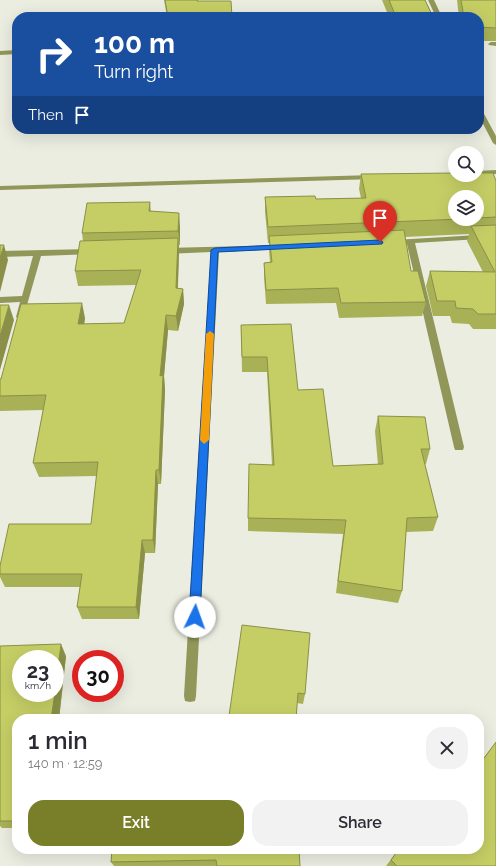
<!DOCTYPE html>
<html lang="en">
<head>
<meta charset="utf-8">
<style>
	:root { --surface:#fff; --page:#f2f2f3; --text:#2b2b33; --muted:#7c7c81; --accent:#797f29 }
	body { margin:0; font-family:Raleway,sans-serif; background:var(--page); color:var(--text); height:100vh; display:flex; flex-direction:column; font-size:15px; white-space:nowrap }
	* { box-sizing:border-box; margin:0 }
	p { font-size:13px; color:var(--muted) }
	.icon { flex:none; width:22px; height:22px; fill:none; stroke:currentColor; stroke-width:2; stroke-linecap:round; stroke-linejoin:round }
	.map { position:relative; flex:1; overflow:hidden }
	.details { position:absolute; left:12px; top:714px; width:472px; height:140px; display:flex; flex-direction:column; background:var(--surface); border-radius:16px; box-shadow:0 4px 16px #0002 }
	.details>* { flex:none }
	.hud { position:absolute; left:12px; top:12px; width:472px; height:122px; border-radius:16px; box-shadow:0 4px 16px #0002; background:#1a4fa0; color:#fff; overflow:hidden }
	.tools { position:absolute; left:448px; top:146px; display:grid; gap:8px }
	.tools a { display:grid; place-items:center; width:36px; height:36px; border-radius:50%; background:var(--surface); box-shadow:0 4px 16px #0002; font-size:20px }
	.speed { position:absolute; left:12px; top:650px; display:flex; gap:8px; font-size:20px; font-weight:700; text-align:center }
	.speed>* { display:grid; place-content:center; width:52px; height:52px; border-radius:50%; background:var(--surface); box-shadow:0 4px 16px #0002; line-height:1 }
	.speed small { font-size:10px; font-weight:400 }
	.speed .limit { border:6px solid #d22; background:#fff; color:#111 }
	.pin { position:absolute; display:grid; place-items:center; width:34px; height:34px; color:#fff; margin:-41px -17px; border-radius:50% 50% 50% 0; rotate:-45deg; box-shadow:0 0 4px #0007 }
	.pin .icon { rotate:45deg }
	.me { position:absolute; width:44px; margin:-22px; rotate:3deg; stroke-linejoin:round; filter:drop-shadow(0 0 3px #0008) }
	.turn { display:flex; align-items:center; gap:14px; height:84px; padding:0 16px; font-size:18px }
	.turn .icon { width:52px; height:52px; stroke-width:2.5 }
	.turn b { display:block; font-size:28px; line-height:34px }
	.then { display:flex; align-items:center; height:38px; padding:0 16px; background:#0003; gap:8px; font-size:15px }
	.round { display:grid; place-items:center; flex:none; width:42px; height:42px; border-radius:16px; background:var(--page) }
	.headline { display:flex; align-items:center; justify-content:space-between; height:68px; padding:0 16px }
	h1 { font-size:24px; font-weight:600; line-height:30px }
	.action { display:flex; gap:8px; margin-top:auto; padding:8px 16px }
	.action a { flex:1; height:46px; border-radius:16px; background:var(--accent); color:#fff; font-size:16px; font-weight:600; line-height:46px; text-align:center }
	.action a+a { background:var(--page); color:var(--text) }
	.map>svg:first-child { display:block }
</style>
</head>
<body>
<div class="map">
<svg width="496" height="866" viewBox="0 0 496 866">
	<rect width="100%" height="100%" fill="#ebede1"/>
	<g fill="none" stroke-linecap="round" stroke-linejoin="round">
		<g fill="#919759" fill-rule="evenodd">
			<path d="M428,0H434L442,17H436Z"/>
			<path d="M491,42H496V46L489,45L488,44Z"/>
			<path d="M17,50V54L0,55V51Z"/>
			<path d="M479,108L482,110L496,136V145L493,143L479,116Z"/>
			<path d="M496,170V174L477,175H476L477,171Z"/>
			<path d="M373,175H376V179L0,190V186Z"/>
			<path d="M496,234V238L415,243L464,447L463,450H455L454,447L407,244H394L390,242L394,240Z"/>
			<path d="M282,245H285V249L219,252L196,696L195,701L190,702L185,701L184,696L211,252L166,254L162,251L166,248Z"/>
			<path d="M90,249L93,250V254L41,256L23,319L20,320L16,317L20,302L0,303V297L22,296L33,256L0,257V251Z"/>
		</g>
	</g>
	<g fill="#a9b157" fill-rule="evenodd">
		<path d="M164,0H198V1L232,17H167Z"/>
		<path d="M382,0H425L433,17H389Z"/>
		<path d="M457,0H496V41H479V17H459Z"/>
		<path d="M361,174L496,181V329H473L469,324L452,323L450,316H433L426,286L430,271L483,272L467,241L469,234L405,237L411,271L426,302L422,316L339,318L336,303L266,304L264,277V263L270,262L269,250V243H268L265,212V197L316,199L361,198L359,189ZM477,197V219H455Z"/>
		<path d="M151,211L180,227V245H179V253L178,288L183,289L184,304L178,331L168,330L164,376L165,390L161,484H158L155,553H145L139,619H82L77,607L80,587H5L0,577V566L91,524L97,476L39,477L33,463L43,410L0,411V379L85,318L84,324L124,323L136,285L78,286L75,271L83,241L82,233Z"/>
		<path d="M241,325L298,390L333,466L378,465L375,431L378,416L430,449L426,464H425L438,517L433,531L406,532L402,591L398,603L336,593L343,534L248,531V518L272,465L267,372H242Z"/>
		<path d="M242,625L305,694L303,704L297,703Z"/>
		<path d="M0,646L66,656L59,719H17V828H2L0,826Z"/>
		<path d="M496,742V866H386L399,849H479V764Z"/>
		<path d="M112,849L300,866H114L111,862Z"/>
	</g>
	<g fill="#8a9047">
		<path d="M150,202L151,216L149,211Z"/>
		<path d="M179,213L180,227V245L178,231Z"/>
		<path d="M178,238L179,253L177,303L176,288Z"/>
		<path d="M4,245L8,260L0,292V258Z"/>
		<path d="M183,289L184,304L178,331L176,316Z"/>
		<path d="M82,303L85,318L82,339L78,324Z"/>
		<path d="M9,305L14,320L0,370V336Z"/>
		<path d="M166,315L168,330L164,376L165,390L161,484L159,470L160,376Z"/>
		<path d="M156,470L158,484L155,553L153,540Z"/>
		<path d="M142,540L145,553L139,619L136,607Z"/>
		<path d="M61,644L66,656L59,719H51Z"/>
	</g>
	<g fill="#c5ce65" stroke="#8a9047">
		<path d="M165,0H197V1H231L232,17H168Z"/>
		<path d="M389,0H425L433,17H396Z"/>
		<path d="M461,0H496V28L479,27V17H464Z"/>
		<path d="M455,173V175H477V173H493L496,181V217L477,218V197H455V219H461L268,227L265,197L315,196L316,199L366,198L361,174Z"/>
		<path d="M150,202L149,211L179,213L178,231L82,233L87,203Z"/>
		<path d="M496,225V314H478L473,309L456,308L455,301H437L430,271L495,272L471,226Z"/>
		<path d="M404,230L411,271H418L426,302L341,303L338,288L266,290L264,263L272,262L269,236Z"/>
		<path d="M178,238L176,288L183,289L176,316L166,315L160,376L163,375L159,470H156L153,540H142L136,607H77L82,574H0V566L9,524H91L98,462L33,463L46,395L0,396V379H1L21,304L82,303L78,324L124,323L141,270L75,271L80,241Z"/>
		<path d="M0,245H4L0,258Z"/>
		<path d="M0,305H9L0,336Z"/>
		<path d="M291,324L298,390L323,389L333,466L383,464L378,416L425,417L430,449H421L438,517L407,518L402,591L338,581L346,520L248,518L249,464L274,465L267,357H242L241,325Z"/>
		<path d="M242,625L310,633L305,694L298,693L296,719H221L222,715L229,716Z"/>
		<path d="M61,644L55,691V659H21V693H55L51,719H17V821H0V646Z"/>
		<path d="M496,742V866H397L391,860L399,849H479V765Z"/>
		<path d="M112,849H299L300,866H217L216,860L111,862Z"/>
	</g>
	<path fill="#1a73e8" stroke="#114b97" d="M380,240L383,242L382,244L218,252L200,617L199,620L195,622L191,620L189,617L211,250L215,248Z"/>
	<path fill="#f59e0b" d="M210,331L214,334L209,440L204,444L200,440L206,334Z"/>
</svg>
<div class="tools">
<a><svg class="icon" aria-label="search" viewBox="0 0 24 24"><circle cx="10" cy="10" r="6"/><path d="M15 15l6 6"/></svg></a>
<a><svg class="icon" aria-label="layers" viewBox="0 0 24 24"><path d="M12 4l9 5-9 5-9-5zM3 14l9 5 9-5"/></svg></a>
</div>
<div class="speed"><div>23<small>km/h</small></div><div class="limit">30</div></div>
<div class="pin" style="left:380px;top:242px;background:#d93025"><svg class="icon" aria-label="arrive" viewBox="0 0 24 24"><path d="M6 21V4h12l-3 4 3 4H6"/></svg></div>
<svg class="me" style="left:195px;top:617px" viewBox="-20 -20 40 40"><circle r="19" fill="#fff"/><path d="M0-13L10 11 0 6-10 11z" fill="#1a73e8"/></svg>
<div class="hud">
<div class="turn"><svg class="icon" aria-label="right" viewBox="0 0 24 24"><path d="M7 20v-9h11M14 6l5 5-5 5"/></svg><div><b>100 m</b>Turn right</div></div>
<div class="then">Then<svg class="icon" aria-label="arrive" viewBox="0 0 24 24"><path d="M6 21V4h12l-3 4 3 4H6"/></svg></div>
</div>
<section class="details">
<div class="headline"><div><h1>1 min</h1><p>140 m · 12:59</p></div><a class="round"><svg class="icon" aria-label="close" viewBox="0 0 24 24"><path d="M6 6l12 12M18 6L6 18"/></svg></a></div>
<div class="action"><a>Exit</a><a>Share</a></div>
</section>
</div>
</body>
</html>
